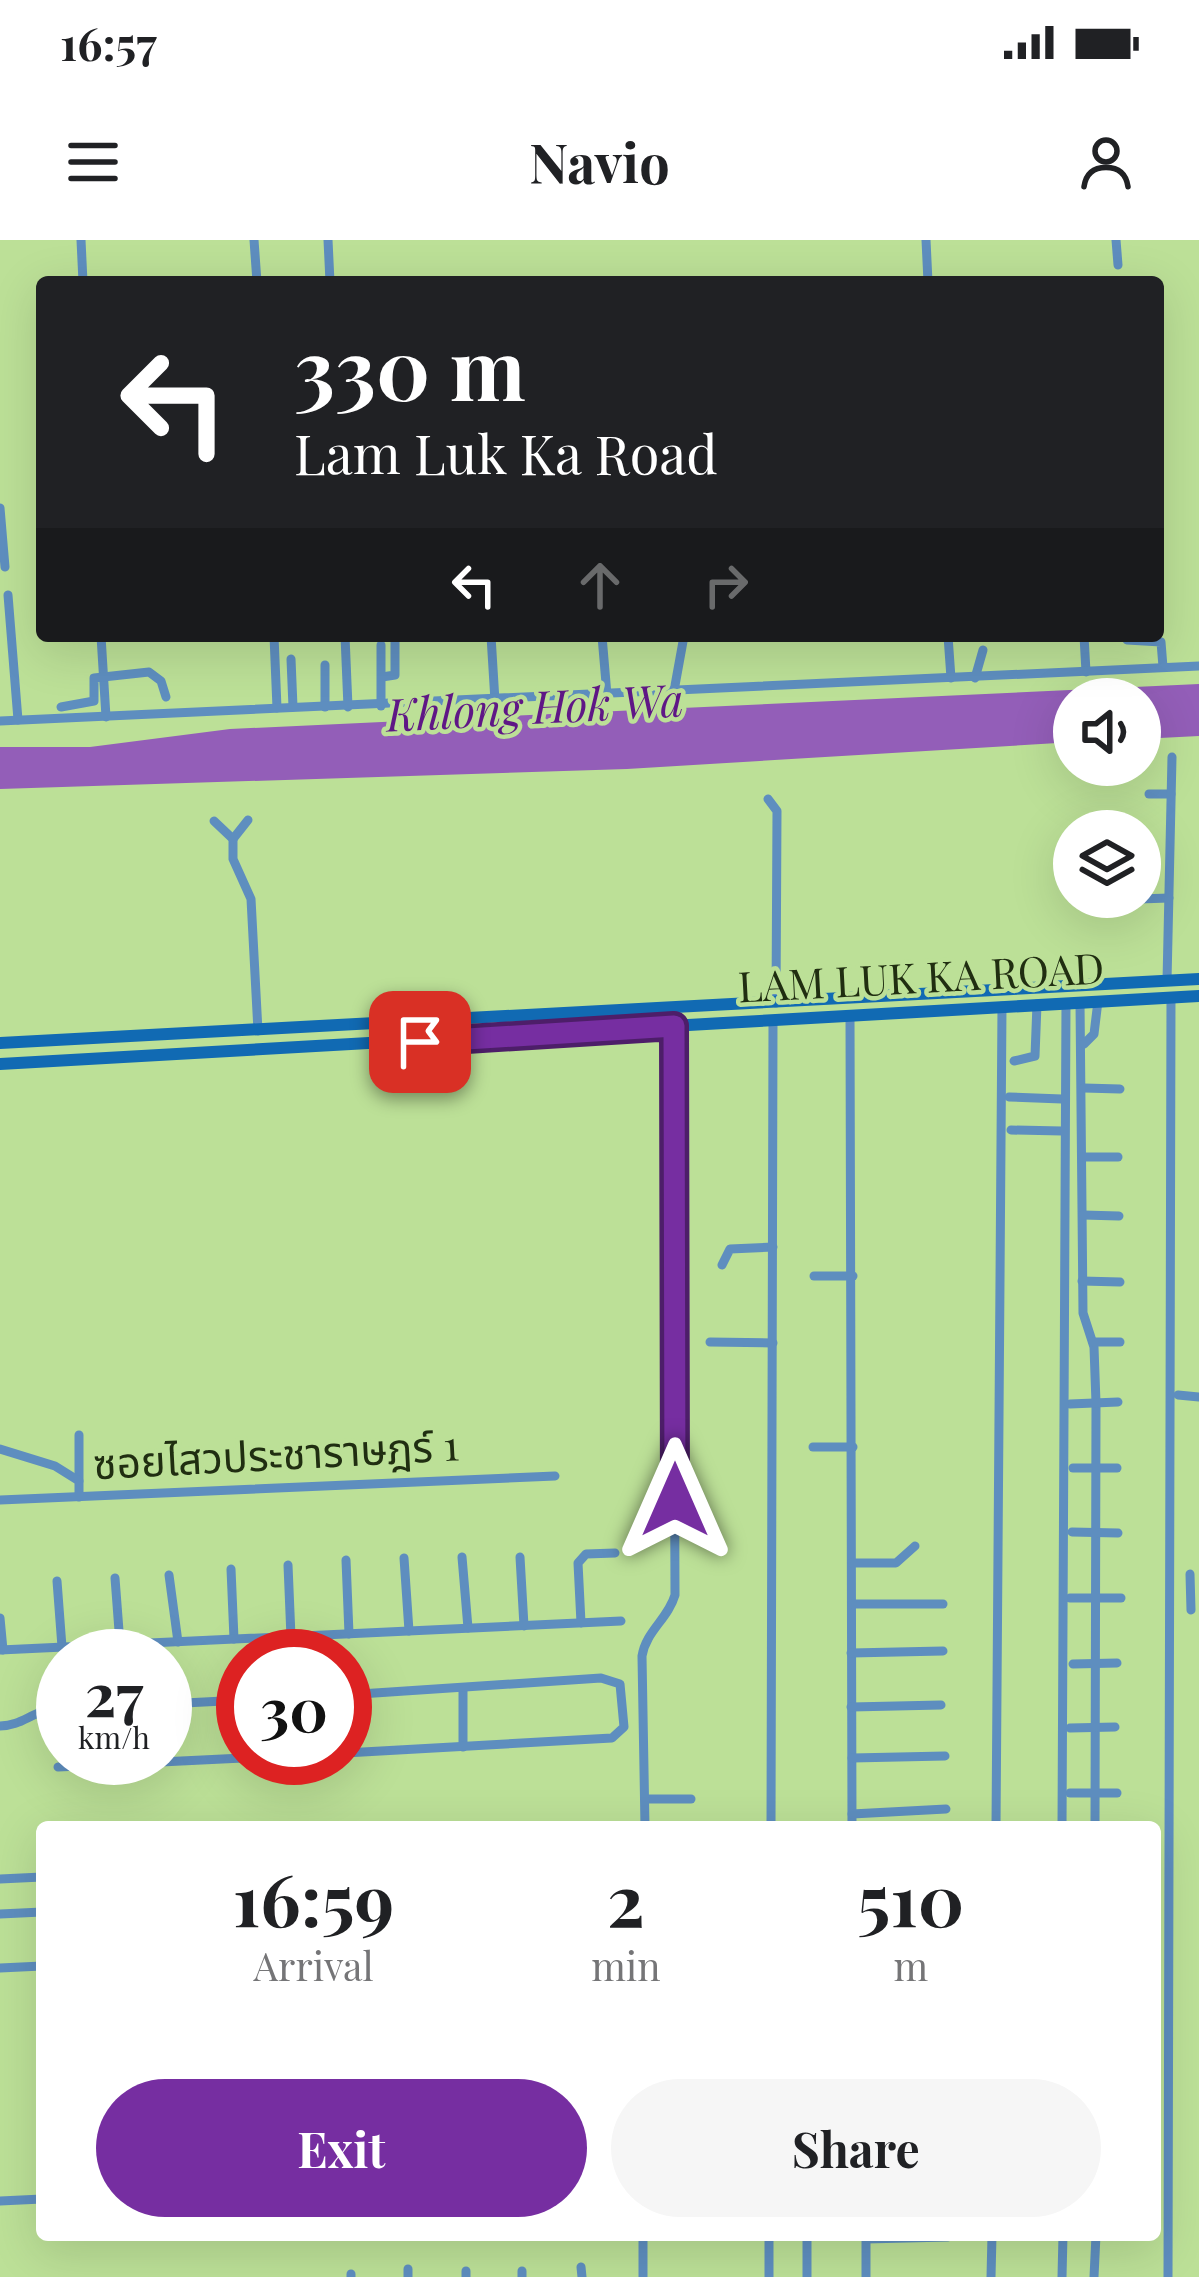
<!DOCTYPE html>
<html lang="en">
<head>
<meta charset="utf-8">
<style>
	:root { --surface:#fff; --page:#f6f6f6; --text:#202124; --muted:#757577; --accent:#762ea1 }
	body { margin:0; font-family:"Playfair Display","Noto Sans Thai",serif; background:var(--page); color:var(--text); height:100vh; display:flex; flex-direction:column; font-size:45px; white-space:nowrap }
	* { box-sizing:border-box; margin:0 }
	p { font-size:39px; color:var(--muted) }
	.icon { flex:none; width:66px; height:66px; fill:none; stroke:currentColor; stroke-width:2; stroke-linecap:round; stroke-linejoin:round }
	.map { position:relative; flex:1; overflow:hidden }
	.panel { position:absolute; left:36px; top:1581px; width:1125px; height:420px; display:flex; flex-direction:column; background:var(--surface); border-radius:12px; box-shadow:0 12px 48px #0002 }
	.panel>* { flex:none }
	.hud { position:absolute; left:36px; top:36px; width:1128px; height:366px; border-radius:12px; box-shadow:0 12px 48px #0002; background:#202124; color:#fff; overflow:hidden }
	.buttons { position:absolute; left:1053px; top:438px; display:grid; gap:24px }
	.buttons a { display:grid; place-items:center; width:108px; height:108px; border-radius:50%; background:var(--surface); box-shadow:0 12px 48px #0002; font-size:60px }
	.speed { position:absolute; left:36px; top:1389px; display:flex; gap:24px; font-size:60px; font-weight:700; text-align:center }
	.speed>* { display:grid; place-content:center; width:156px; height:156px; border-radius:50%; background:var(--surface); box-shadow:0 12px 48px #0002; line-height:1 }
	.speed small { font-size:30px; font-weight:400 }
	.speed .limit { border:18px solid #d22; background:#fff; color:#111 }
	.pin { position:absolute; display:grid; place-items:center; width:102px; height:102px; color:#fff; margin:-51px; border-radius:24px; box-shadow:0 6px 18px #0006 }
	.me { position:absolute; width:132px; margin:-66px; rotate:0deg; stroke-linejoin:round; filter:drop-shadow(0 0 9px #0008) }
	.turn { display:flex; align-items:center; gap:42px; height:252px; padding:0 60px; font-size:54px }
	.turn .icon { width:156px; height:156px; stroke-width:2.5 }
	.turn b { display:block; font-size:84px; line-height:102px }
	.lanes { display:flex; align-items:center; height:114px; padding:0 60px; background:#0003; justify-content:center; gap:60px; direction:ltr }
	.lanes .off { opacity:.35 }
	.eta { display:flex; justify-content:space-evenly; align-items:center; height:204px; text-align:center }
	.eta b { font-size:72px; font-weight:700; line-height:84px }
	.button { display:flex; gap:24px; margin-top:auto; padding:24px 60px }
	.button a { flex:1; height:138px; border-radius:72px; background:var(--accent); color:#fff; font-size:48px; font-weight:700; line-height:138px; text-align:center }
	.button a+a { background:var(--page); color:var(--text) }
	.status { display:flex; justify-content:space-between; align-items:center; height:84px; padding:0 60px; background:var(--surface); direction:ltr }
	.status svg { height:33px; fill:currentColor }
	header { display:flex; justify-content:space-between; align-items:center; height:156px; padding:0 60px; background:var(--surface); font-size:54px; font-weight:700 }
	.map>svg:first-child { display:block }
</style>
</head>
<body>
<div class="status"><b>16:57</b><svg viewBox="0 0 49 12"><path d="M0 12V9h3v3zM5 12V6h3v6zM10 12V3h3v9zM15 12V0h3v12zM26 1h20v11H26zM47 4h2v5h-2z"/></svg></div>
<header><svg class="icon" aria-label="menu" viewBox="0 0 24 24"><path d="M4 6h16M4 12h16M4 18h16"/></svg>Navio<svg class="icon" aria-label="person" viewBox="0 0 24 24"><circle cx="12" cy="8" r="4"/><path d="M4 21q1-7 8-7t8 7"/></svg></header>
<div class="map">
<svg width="1199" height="2037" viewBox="0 0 1199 2037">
	<rect width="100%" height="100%" fill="#bce097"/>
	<path fill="#935eb8" d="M1199,444V496L1140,499V459H1074V502L627,529L0,549V507H90L230,489Z"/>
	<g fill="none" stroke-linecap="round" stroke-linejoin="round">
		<g stroke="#5e8ebf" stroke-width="9">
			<path d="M81,0L83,42"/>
			<path d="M254,0L257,42"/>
			<path d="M328,0L330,42"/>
			<path d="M926,0L928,42"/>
			<path d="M1116,0L1118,25"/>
			<path d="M0,268L5,327"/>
			<path d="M8,355L18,480"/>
			<path d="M101,396L106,477"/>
			<path d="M274,396L277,468"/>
			<path d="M345,396L348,467"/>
			<path d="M491,396L495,461"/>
			<path d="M602,396L607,455"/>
			<path d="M948,396L951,438"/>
			<path d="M1084,396L1086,432"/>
			<path d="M1127,400L1161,402L1163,427"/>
			<path d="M291,419L293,467"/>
			<path d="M325,425V467"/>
			<path d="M382,437L395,435V401"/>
			<path d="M975,438L983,410"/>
			<path d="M674,451L684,396"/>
			<path d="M381,466V405"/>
			<path d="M61,467L94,461V438L149,432L161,441L166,457"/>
			<path d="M0,481L1199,426"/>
			<path d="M1149,554H1171"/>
			<path d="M768,559L777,571L776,763"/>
			<path d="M214,581L233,599V619L251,659L258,791"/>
			<path d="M233,599L248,580"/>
			<path d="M1139,659L1169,658"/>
			<path d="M1167,741L1172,517"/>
			<path d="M1080,762L1083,1073L1094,1107L1096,1163L1095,1587"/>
			<path d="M850,775L852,1587"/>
			<path d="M1084,804L1094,794L1098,761"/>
			<path d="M1014,821L1035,816L1037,764"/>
			<path d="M1084,848L1120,849"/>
			<path d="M1009,857L1062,859"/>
			<path d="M1011,890L1062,891"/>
			<path d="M1083,917H1118"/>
			<path d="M1083,975L1119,976"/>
			<path d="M722,1025L730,1009L773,1007"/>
			<path d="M814,1036H853"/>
			<path d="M1082,1041L1120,1042"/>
			<path d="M710,1102L773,1103"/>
			<path d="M1093,1102H1120"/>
			<path d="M1178,1155L1199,1157"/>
			<path d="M1070,1164L1118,1162"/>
			<path d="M79,1195V1241"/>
			<path d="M813,1207H853"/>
			<path d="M0,1209L55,1226L79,1241V1257"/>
			<path d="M1073,1228H1117"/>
			<path d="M0,1260L555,1236"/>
			<path d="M1072,1292L1118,1293"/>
			<path d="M462,1317L468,1388"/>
			<path d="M520,1317L524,1386"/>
			<path d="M404,1318L409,1391"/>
			<path d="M346,1320L349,1394"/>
			<path d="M852,1323H896L915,1306"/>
			<path d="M288,1325L291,1397"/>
			<path d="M231,1329L234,1399"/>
			<path d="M1190,1334L1191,1370"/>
			<path d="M169,1335L178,1402"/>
			<path d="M115,1338L120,1404"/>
			<path d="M57,1341L62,1407"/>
			<path d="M1070,1358H1121"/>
			<path d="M852,1364H943"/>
			<path d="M0,1378L3,1410"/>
			<path d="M581,1383L578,1323L586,1314L615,1313"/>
			<path d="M0,1410L621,1381"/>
			<path d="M851,1413L943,1411"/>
			<path d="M1073,1424L1117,1423"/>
			<path d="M463,1450V1507"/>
			<path d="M345,1455L601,1438L620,1444L624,1487L612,1498L345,1513"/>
			<path d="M165,1464L243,1460"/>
			<path d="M851,1467L941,1465"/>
			<path d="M0,1486C26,1485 30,1470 63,1468"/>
			<path d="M1070,1488L1115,1487"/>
			<path d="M852,1518L945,1516"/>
			<path d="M58,1527L243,1518"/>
			<path d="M1070,1553H1117"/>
			<path d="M645,1559H691"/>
			<path d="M852,1574L946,1569"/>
			<path d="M645,1587L642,1416C646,1391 668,1379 675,1355L673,786"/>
			<path d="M771,1587L773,780"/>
			<path d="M996,1587L1002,766"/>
			<path d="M1062,1587L1066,763"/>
			<path d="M0,1639L42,1637"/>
			<path d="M0,1674L42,1672"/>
			<path d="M0,1728L42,1726"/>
			<path d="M0,1961L42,1959"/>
			<path d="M643,1995V2037"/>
			<path d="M769,1995V2037"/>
			<path d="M866,1995V2037"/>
			<path d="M866,1999L948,1997"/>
			<path d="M581,2027L582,2037"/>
			<path d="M408,2029V2037"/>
			<path d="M466,2031V2037"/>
			<path d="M522,2031V2037"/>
			<path d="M351,2034V2037"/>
			<path d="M807,2037V1995"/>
			<path d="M991,2037L992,1995"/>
			<path d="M1062,2037L1063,1995"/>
			<path d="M1094,2037L1096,1995"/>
			<path d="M1168,2037L1171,757"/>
		</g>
		<g stroke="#116ab3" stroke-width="12">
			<path d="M0,803L1199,739"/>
			<path d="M0,824L1199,756"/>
		</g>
	</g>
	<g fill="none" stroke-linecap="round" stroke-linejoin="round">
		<g stroke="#4d1e69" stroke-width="30">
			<path id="route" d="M420,802L674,786L675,1260"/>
		</g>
		<use href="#route" stroke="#762ea1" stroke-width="21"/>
	</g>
	<g text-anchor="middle" stroke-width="9" stroke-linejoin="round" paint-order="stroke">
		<g font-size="42" fill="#202e11" stroke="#bce097">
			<text transform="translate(921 738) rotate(-3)" y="15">LAM LUK KA ROAD</text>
			<text transform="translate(276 1215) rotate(-3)" y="15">ซอยไสวประชาราษฎร์ 1</text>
		</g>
		<g font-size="45" font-style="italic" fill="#5f1786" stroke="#bce097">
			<text transform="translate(535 468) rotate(-3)" y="16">Khlong Hok Wa</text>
		</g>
	</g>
</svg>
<div class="buttons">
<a><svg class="icon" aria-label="sound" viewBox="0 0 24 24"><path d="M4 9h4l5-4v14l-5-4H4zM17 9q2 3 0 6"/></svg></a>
<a><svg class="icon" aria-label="layers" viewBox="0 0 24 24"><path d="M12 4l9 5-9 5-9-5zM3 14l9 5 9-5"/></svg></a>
</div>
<div class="speed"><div>27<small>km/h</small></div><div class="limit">30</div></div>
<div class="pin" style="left:420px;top:802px;background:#d93025"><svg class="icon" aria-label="arrive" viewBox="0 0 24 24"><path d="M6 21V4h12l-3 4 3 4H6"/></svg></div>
<svg class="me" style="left:675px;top:1260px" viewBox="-20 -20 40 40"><path d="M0-17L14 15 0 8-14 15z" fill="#762ea1" stroke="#fff" stroke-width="4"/></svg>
<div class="hud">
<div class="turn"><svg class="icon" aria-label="left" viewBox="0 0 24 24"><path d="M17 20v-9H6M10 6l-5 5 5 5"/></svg><div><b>330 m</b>Lam Luk Ka Road</div></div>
<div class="lanes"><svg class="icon" aria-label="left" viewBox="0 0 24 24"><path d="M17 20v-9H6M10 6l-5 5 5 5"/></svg><svg class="icon off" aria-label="ahead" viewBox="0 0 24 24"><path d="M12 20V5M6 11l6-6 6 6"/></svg><svg class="icon off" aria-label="right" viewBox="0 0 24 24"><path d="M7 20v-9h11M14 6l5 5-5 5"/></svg></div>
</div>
<section class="panel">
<div class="eta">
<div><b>16:59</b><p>Arrival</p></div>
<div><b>2</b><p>min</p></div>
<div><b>510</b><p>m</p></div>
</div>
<div class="button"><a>Exit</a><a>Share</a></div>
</section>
</div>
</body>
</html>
